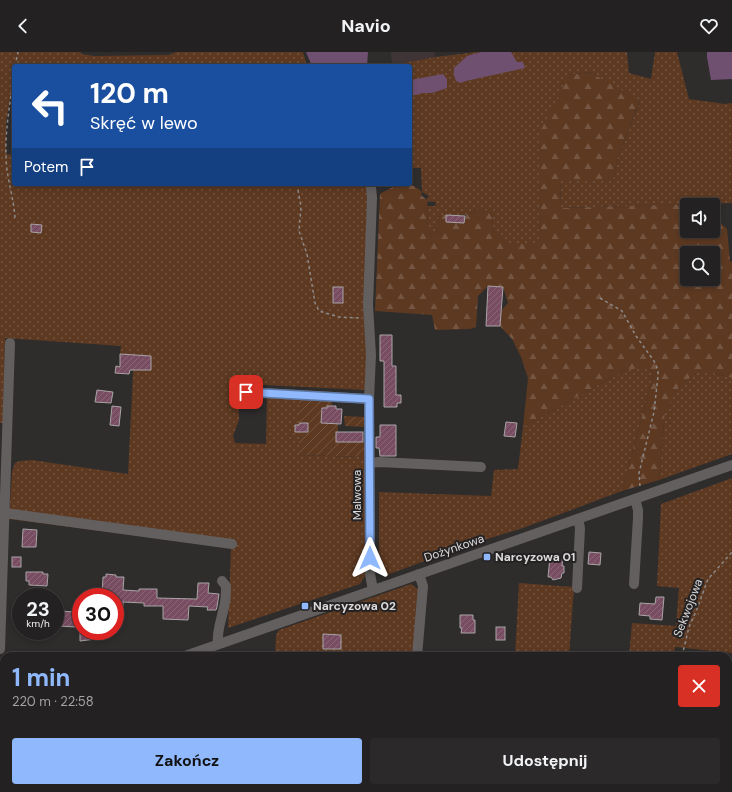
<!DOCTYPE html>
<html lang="pl">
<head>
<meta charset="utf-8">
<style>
	:root { --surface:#232121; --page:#2b292a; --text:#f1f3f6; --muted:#a3a3a5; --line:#403e3f; --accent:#8fb8fd }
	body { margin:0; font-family:"DM Sans",sans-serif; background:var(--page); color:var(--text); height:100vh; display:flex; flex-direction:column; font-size:15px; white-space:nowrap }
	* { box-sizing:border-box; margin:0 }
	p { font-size:13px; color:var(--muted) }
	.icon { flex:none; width:22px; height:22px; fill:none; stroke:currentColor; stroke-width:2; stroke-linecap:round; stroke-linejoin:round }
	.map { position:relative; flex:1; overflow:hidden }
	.sheet { position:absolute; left:0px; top:600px; width:732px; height:140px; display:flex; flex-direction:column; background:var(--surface); border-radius:12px 12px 0 0; box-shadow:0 2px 6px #0003,0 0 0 1px var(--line) }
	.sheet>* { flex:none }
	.top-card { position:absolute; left:12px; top:12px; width:400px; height:122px; border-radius:4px; box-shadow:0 2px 6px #0003,0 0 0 1px var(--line); background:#1a4fa0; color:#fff; overflow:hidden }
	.buttons { position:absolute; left:680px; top:146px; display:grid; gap:8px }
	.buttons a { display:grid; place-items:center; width:40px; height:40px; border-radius:4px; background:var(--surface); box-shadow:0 2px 6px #0003,0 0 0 1px var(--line); font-size:20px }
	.speed { position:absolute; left:12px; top:536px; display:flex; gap:8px; font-size:20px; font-weight:700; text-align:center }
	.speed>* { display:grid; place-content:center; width:52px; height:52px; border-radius:50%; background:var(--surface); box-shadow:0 2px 6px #0003,0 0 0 1px var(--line); line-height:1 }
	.speed small { font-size:10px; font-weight:400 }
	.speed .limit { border:6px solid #d22; background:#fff; color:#111 }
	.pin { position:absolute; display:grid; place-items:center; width:34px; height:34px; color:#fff; margin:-17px; border-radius:8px; box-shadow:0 2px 6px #0006 }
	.me { position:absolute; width:44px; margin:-22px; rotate:0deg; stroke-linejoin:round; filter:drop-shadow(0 0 3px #0008) }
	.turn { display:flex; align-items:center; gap:14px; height:84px; padding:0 12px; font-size:18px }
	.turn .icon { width:52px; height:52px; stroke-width:2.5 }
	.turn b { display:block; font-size:28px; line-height:34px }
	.then { display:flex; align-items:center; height:38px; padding:0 12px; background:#0003; gap:8px; font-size:15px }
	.round { display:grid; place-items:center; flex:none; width:42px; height:42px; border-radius:4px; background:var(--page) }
	.head { display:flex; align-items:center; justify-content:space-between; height:68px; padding:0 12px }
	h1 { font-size:24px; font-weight:700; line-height:30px; color:var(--accent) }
	.action { display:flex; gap:8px; margin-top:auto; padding:8px 12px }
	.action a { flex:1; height:46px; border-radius:4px; background:var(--accent); color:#111; font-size:16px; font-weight:700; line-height:46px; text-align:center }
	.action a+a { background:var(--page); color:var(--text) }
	header { display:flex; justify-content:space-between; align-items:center; height:52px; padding:0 12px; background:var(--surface); font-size:18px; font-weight:700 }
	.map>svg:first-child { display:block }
</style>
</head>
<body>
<header><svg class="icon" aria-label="back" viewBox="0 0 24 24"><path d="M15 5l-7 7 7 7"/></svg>Navio<svg class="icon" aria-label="heart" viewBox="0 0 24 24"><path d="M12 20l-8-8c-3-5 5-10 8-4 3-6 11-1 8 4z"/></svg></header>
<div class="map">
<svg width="732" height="740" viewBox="0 0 732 740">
	<defs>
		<pattern id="grass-dots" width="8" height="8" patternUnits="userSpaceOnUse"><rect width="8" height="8" fill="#5d3921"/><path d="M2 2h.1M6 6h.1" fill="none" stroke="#745541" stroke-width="1.8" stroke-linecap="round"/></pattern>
		<pattern id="forest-firs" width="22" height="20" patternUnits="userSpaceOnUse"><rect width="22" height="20" fill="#5d3921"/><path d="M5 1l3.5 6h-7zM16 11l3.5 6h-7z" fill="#745541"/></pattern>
		<pattern id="garden-furrows" width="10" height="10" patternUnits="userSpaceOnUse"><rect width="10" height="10" fill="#5d3921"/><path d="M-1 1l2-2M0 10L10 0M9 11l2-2" fill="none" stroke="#745541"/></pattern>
		<pattern id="building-hatch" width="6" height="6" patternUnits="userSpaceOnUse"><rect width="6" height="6" fill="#784d62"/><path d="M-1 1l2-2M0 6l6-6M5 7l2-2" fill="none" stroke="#8b6678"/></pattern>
	</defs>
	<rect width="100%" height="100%" fill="#2f2c2c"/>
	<path fill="#3f3536" d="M391,0H434L435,5L392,13Z"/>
	<g fill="url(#grass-dots)">
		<path d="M0,0H81V2L94,4L169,3L176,0H303L307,14H14V37H12L6,70V102L14,103V132H367L366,338L244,332L238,343L239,368L233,384L235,391L266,392L267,346L299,347V403L365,405L366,522L360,532L228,576L231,496L9,467L12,420L15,411L20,409L32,408L128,422L134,303L120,302L121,294L5,286L3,371H0Z"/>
		<path d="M477,0H627L629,21L651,27L655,0H677L689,47L725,52L732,51V151L560,156L561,127H613L618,105L640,49L589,20L569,23L540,144L539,192H506L494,179L491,161L480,157L466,163H439L437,181L431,182L426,173L428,165L426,160L427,154H435L436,150L425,149L429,144L422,140L421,116H410V14L392,13L435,5Z"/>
		<path d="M627,317H646L654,320L622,439L523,476L465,494L384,524L379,518V440L491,444L494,418L518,417L523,375Z"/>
		<path d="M696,321H714L732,326V402L659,428L665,358L679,335Z"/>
		<path d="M732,426V601L675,595L674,604H629L632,571L676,574L679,536L657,534L661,452Z"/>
		<path d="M519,531L574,535L569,604H515Z"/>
		<path d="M411,532L419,538L413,604H338L322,602V604H275L276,583L279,578Z"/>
		<rect x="275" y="736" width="126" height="4"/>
		<path d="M412,736H668L667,740H412Z"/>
	</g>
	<path fill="url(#forest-firs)" fill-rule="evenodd" d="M589,20L640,48L618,105L613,127H561L560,156L694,152L696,153H687V179H713V164L727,177L730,209L732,210V326L714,321H696L679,335L665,359L659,428L622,439L654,320L646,317H627L523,375L528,326L521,305L512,287L500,274V260L508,251L503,235L488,234L478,244L476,275L470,277L435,278L432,263L375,259L380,142C389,137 400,130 411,133C414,134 419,137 422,140L421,143L428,149L426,160L428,165L426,172L431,182L437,181L439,163H446V170L464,171L466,163L480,157L491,161L494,179L506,192H539L540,80L569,23ZM687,201H713V227H687Z"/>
	<g fill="url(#garden-furrows)">
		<path d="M299,347L332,349V354H327V356H322L321,371L338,372V383L345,390H365V405L299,403Z"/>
		<path d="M344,364L366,365L365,375L345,374Z"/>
	</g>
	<g fill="#705071">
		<path d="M306,0H368L367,14H312Z"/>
		<path d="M481,0H511L517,10H523L525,16L466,29L460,31L456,29L454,23V16L467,4Z"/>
		<path d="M707,0H732V27L711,28L707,5Z"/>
		<path d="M443,22L447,27V36L432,41H423L411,44L410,28Z"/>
	</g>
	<g fill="url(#building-hatch)" stroke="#a8a4a6">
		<path d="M446,163L465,164L464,171L446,170Z"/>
		<path d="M31,172L42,173L41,181L31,180Z"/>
		<path d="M488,234L503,235L500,274H486Z"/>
		<rect x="333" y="235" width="10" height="16"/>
		<path d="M380,283H392V314H396V343H401V351H397V355H384V309H380Z"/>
		<path d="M120,302L151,304V318H130L129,322L115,321L116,314L120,315Z"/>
		<path d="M97,338L113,340L111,351L95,350Z"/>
		<path d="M112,354L121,355L119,374L110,373Z"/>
		<path d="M327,354H336V357H342L341,372L321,371L322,356H327Z"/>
		<path d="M506,370L517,371L515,385L504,384Z"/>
		<path d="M300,371H308V380H295V373H299Z"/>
		<path d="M380,373H396V404H380L379,396H376V385H380Z"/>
		<rect x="336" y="380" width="27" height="10"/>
		<path d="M23,477L37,478L36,495H22Z"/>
		<path d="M589,500L601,501L600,513L588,512Z"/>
		<rect x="12" y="505" width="9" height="10"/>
		<path d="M550,505L563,506L562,514H564V521H562L561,526L553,528L551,525H548Z"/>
		<path d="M26,520H43V522H48L47,534L29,533V529H26Z"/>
		<path d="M106,522L116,523V525H124L123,538L139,539V537H157V546L197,547L198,531H209L208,541L219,542L217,555L216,558H207L208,555L189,554L188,568L163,567V554H144V551L123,550V555H115V545H102L103,525H106Z"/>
		<path d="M656,545H664L662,568L650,567V564L639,563L640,551L655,552Z"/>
		<path d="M60,559L76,560L75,575L59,574Z"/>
		<path d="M460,563H473V568H475V581H461L462,576H460Z"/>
		<rect x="496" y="575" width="9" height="13"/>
		<path d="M80,579H95L96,587L80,589Z"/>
		<path d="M323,582L341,583V597H323Z"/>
	</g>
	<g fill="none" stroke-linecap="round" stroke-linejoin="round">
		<g stroke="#8d8a8a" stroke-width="1.5" stroke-dasharray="3 3" stroke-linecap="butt">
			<path d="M15,14L18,0"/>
			<path d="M14,20C11,48 5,75 6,103C6,125 14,146 15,167"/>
			<path d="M297,132L301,155L299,179L307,202L315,251L319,259L339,265L359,266"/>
			<path d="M600,246L622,259L636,284L654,309L658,318V324L654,360L639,421L640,435"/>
			<path d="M682,604L689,575L697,557L708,527L732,500"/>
		</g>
		<g stroke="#635f5f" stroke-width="10">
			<path d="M371,135L372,146L368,253L371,303L369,347L370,522L373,538"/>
			<path d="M246,340L369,347"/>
			<path d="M370,411L379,410L481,415"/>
			<path d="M5,461L232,492"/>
			<path d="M634,532L638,466V458L635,447"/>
			<path d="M577,536L580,476L578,467"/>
			<path d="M218,592C216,579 223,564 225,550C226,545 226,539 226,534L222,529"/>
			<path d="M0,597L10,291"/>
			<path d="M185,604L732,413"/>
			<path d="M417,604L423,534L419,522"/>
			<path d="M0,674L4,672"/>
			<path d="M109,740V736"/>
			<path d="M405,740L406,736"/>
		</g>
	</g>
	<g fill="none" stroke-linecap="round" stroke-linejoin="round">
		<g stroke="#5d78a4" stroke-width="10">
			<path id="route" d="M246,340L369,347L370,506"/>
		</g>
		<use href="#route" stroke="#8fb8fd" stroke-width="7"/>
	</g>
	<g fill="#8fb8fd" stroke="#252223" stroke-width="1.5">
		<rect x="483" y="501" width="8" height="8" rx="2"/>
		<rect x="301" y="550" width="8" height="8" rx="2"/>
	</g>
	<g text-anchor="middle" stroke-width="4" stroke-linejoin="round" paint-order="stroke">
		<g font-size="12" fill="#dbd9d9" stroke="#252223">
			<text transform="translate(357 443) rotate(-90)" y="4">Malwowa</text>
			<text transform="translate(454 496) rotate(-19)" y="4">Dożynkowa</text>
			<text transform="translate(688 556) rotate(-69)" y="4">Sekwojowa</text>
		</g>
		<g font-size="12" font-weight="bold" fill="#dbd9d9" stroke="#252223" text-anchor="start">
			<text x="495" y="509">Narcyzowa 01</text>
			<text x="313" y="558">Narcyzowa 02</text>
		</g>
	</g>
</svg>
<div class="buttons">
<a><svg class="icon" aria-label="sound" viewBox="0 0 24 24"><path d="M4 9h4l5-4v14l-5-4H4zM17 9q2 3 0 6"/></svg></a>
<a><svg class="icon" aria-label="search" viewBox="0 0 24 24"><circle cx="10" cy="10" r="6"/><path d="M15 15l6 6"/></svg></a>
</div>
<div class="speed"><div>23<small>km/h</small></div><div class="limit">30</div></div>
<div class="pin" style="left:246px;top:340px;background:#d93025"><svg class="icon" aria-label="arrive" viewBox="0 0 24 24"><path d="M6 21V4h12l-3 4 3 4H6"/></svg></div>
<svg class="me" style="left:370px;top:506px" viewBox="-20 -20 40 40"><path d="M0-17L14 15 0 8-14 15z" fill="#8fb8fd" stroke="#fff" stroke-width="4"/></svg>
<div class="top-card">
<div class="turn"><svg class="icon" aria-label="left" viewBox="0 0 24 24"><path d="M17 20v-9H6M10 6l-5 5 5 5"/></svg><div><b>120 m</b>Skręć w lewo</div></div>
<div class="then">Potem<svg class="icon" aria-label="arrive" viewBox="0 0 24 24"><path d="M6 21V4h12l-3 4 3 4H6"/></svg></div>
</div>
<section class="sheet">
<div class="head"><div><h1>1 min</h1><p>220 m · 22:58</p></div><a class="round" style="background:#d93025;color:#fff"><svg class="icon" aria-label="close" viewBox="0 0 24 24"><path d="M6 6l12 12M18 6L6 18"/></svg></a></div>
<div class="action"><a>Zakończ</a><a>Udostępnij</a></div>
</section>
</div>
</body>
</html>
